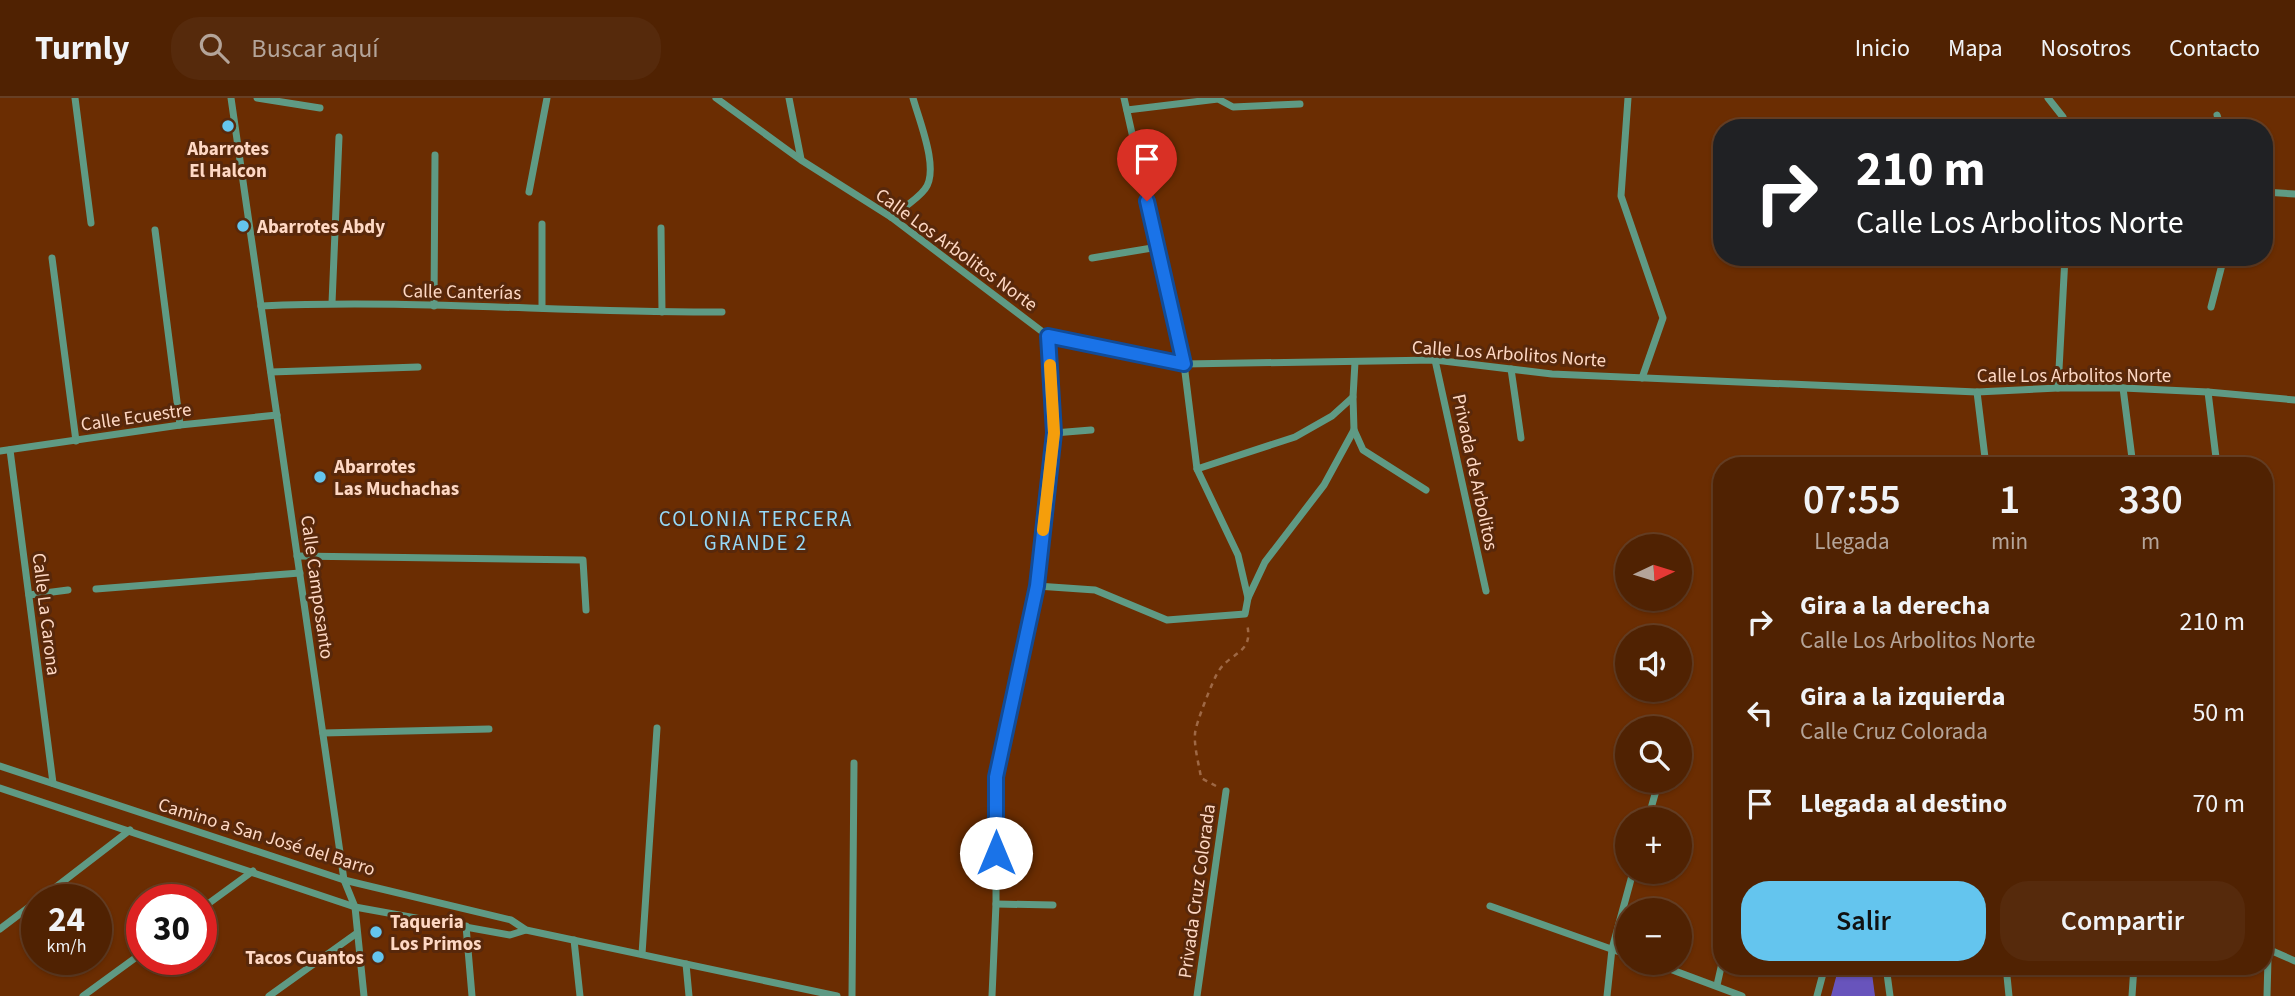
<!DOCTYPE html>
<html lang="es">
<head>
<meta charset="utf-8">
<style>
	:root { --surface:#502202; --page:#562a0c; --text:#f1f3f6; --muted:#b4a499; --line:#673f24; --accent:#64c5ee }
	body { margin:0; font-family:"Source Sans 3",sans-serif; background:var(--page); color:var(--text); height:100vh; display:flex; flex-direction:column; font-size:26px; white-space:nowrap }
	* { box-sizing:border-box; margin:0 }
	p { font-size:23px; color:var(--muted) }
	.icon { flex:none; width:38px; height:38px; fill:none; stroke:currentColor; stroke-width:2; stroke-linecap:round; stroke-linejoin:round }
	.map { position:relative; flex:1; overflow:hidden }
	.sheet { position:absolute; left:1713px; top:359px; width:560px; height:518px; display:flex; flex-direction:column; background:var(--surface); border-radius:28px; box-shadow:0 2px 5px #0004,0 0 0 2px var(--line) }
	.sheet>* { flex:none }
	.banner { position:absolute; left:1713px; top:21px; width:560px; height:147px; border-radius:28px; box-shadow:0 2px 5px #0004,0 0 0 2px var(--line); background:#202124; color:#fff; overflow:hidden }
	.needle { width:46px; rotate:86deg }
	.fabs { position:absolute; left:1615px; top:436px; display:grid; gap:14px }
	.fabs a { display:grid; place-items:center; width:77px; height:77px; border-radius:50%; background:var(--surface); box-shadow:0 2px 5px #0004,0 0 0 2px var(--line); font-size:35px }
	.speed { position:absolute; left:21px; top:786px; display:flex; gap:14px; font-size:35px; font-weight:700; text-align:center }
	.speed>* { display:grid; place-content:center; width:91px; height:91px; border-radius:50%; background:var(--surface); box-shadow:0 2px 5px #0004,0 0 0 2px var(--line); line-height:1 }
	.speed small { font-size:18px; font-weight:400 }
	.speed .limit { border:10px solid #d22; background:#fff; color:#111 }
	.pin { position:absolute; display:grid; place-items:center; width:60px; height:60px; color:#fff; margin:-72px -30px; border-radius:50% 50% 50% 0; rotate:-45deg; box-shadow:0 0 7px #0007 }
	.pin .icon { rotate:45deg }
	.me { position:absolute; width:77px; margin:-38px; rotate:0deg; stroke-linejoin:round; filter:drop-shadow(0 0 5px #0008) }
	.turn { display:flex; align-items:center; gap:24px; height:147px; padding:0 28px; font-size:32px }
	.turn .icon { width:91px; height:91px; stroke-width:2.5 }
	.turn b { display:block; font-size:49px; line-height:60px }
	.eta { display:flex; justify-content:space-evenly; align-items:center; height:119px; text-align:center }
	.eta b { font-size:42px; font-weight:600; line-height:49px }
	.button { display:flex; gap:14px; margin-top:auto; padding:14px 28px }
	.button a { flex:1; height:80px; border-radius:28px; background:var(--accent); color:#111; font-size:28px; font-weight:600; line-height:80px; text-align:center }
	.button a+a { background:var(--page); color:var(--text) }
	ul { padding:0; list-style:none }
	li { display:flex; align-items:center; gap:21px; height:91px; padding:0 28px }
	li div { flex:1 }
	li b { display:block; font-size:26px }
	li em { font-style:normal }
	header { display:flex; align-items:center; gap:42px; box-sizing:border-box; height:98px; padding:0 35px; background:var(--surface); border-bottom:2px solid var(--line) }
	header strong { font-size:33px }
	nav { display:flex; gap:38px; margin-inline-start:auto; font-size:24px }
	.search { width:490px; height:63px; background:var(--page); display:flex; align-items:center; gap:18px; box-sizing:border-box; padding:0 24px; border-radius:28px; color:var(--muted); font-size:26px }
	.map>svg:first-child { display:block }
</style>
</head>
<body>
<header>
<strong>Turnly</strong>
<div class="search"><svg class="icon" aria-label="search" viewBox="0 0 24 24"><circle cx="10" cy="10" r="6"/><path d="M15 15l6 6"/></svg>Buscar aquí</div>
<nav><a>Inicio</a><a>Mapa</a><a>Nosotros</a><a>Contacto</a></nav>
</header>
<div class="map">
<svg width="2295" height="898" viewBox="0 0 2295 898">
	<rect width="100%" height="100%" fill="#6b2d02"/>
	<path fill="#6854bc" d="M1839,868H1871L1875,898H1831Z"/>
	<g fill="none" stroke-linecap="round" stroke-linejoin="round">
		<path stroke="#9e6845" stroke-width="2.5" stroke-dasharray="5 5" stroke-linecap="butt" d="M1216,688L1201,680C1199,666 1194,650 1195,636C1195,627 1213,582 1218,574C1231,553 1254,556 1247,526"/>
		<g stroke="#5f9a84" stroke-width="7">
			<path d="M75,0L91,125"/>
			<path d="M231,0L344,782L355,809L364,898"/>
			<path d="M257,0L320,10"/>
			<path d="M716,0L801,62L891,119L1048,238L1184,266L1435,262L1552,276L1977,294L2058,290H2123L2208,294L2295,302"/>
			<path d="M789,0L801,61"/>
			<path d="M1628,0L1621,98L1663,220L1642,280"/>
			<path d="M2048,0L2063,19L2067,30"/>
			<path d="M1127,12L1218,1L1233,9L1300,6"/>
			<path d="M2217,17L2221,30"/>
			<path d="M529,94L547,0"/>
			<path d="M2264,94L2295,96"/>
			<path d="M891,119C901,111 917,102 925,91C940,72 919,22 913,0"/>
			<path d="M661,130L662,214"/>
			<path d="M155,132L180,327"/>
			<path d="M52,160L76,343"/>
			<path d="M1092,160L1158,149"/>
			<path d="M332,205L339,39"/>
			<path d="M261,208C414,201 568,215 722,214"/>
			<path d="M434,208L435,57"/>
			<path d="M2211,209L2224,159"/>
			<path d="M542,210V126"/>
			<path d="M1435,262L1486,493"/>
			<path d="M1511,271L1521,340"/>
			<path d="M271,274L418,269"/>
			<path d="M2058,290L2065,159"/>
			<path d="M2123,290L2133,368"/>
			<path d="M1977,294L1986,368"/>
			<path d="M2208,294L2217,368"/>
			<path d="M1354,332L1363,352L1426,392"/>
			<path d="M1054,335L1091,332"/>
			<path d="M10,352L53,685"/>
			<path d="M0,353L180,327L277,317"/>
			<path d="M1197,371L1295,339L1332,318L1353,299L1355,264"/>
			<path d="M297,458L583,462L586,512"/>
			<path d="M1037,488L1095,492L1167,522L1245,516L1248,500L1238,457L1197,371L1184,266L1124,0"/>
			<path d="M96,491L300,475"/>
			<path d="M29,497L68,492"/>
			<path d="M1248,500L1265,464L1324,387L1354,332L1353,299"/>
			<path d="M323,635L489,631"/>
			<path d="M0,668L344,782L511,822L526,832L837,898"/>
			<path d="M0,690L355,809L510,837L526,832"/>
			<path d="M1648,721L1659,682"/>
			<path d="M39,802L130,732"/>
			<path d="M996,806L1053,807"/>
			<path d="M1490,808L1628,857"/>
			<path d="M201,811L253,773"/>
			<path d="M466,828L472,898"/>
			<path d="M0,831L37,803"/>
			<path d="M574,842L580,898"/>
			<path d="M2270,852L2295,863"/>
			<path d="M642,856L657,630"/>
			<path d="M1651,864L1742,898"/>
			<path d="M686,866L689,898"/>
			<path d="M1886,868L1890,898"/>
			<path d="M2006,868L2009,898"/>
			<path d="M1717,887L1722,865"/>
			<path d="M83,898L142,855"/>
			<path d="M269,898L357,835"/>
			<path d="M852,898L854,665"/>
			<path d="M992,898L996,806V679L1037,488L1054,335L1048,238"/>
			<path d="M1197,898L1226,693"/>
			<path d="M1607,898L1612,851L1633,774"/>
			<path d="M1817,898L1825,868"/>
			<path d="M2132,898L2134,868"/>
			<path d="M2267,898L2270,787"/>
		</g>
	</g>
	<g fill="none" stroke-linecap="round" stroke-linejoin="round">
		<g stroke="#114b97" stroke-width="18">
			<path id="route" d="M996,755V679L1037,488L1054,335L1048,238L1184,266L1147,103"/>
		</g>
		<use href="#route" stroke="#1a73e8" stroke-width="12"/>
		<path stroke="#f59e0b" stroke-width="12" d="M1043,432L1054,335L1050,267"/>
	</g>
	<g fill="#64c5ee" stroke="#58280b" stroke-width="2.5">
		<circle cx="228" cy="28" r="7"/>
		<circle cx="243" cy="128" r="7"/>
		<circle cx="320" cy="379" r="7"/>
		<circle cx="376" cy="834" r="7"/>
		<circle cx="378" cy="859" r="7"/>
	</g>
	<g text-anchor="middle" stroke-width="6" stroke-linejoin="round" paint-order="stroke">
		<g font-size="19" font-weight="bold" fill="#fed8c4" stroke="#58280b" text-anchor="start">
			<text x="228" y="57" text-anchor="middle">Abarrotes<tspan x="228" dy="22">El Halcon</tspan></text>
			<text x="257" y="135">Abarrotes Abdy</text>
			<text x="334" y="375">Abarrotes<tspan x="334" dy="22">Las Muchachas</tspan></text>
			<text x="390" y="830">Taqueria<tspan x="390" dy="22">Los Primos</tspan></text>
			<text x="364" y="866" text-anchor="end">Tacos Cuantos</text>
		</g>
		<g font-size="19" fill="#fed8c4" stroke="#58280b">
			<text transform="translate(957 151) rotate(36)" y="7">Calle Los Arbolitos Norte</text>
			<text transform="translate(462 193) rotate(1)" y="7">Calle Canterías</text>
			<text transform="translate(1509 255) rotate(4)" y="7">Calle Los Arbolitos Norte</text>
			<text x="2074" y="284">Calle Los Arbolitos Norte</text>
			<text transform="translate(136 318) rotate(-8)" y="7">Calle Ecuestre</text>
			<text transform="translate(1476 374) rotate(78)" y="7">Privada de Arbolitos</text>
			<text transform="translate(318 489) rotate(82)" y="7">Calle Camposanto</text>
			<text transform="translate(47 516) rotate(83)" y="7">Calle La Carona</text>
			<text transform="translate(267 738) rotate(17)" y="7">Camino a San José del Barro</text>
			<text transform="translate(1196 793) rotate(-82)" y="7">Privada Cruz Colorada</text>
		</g>
		<g font-size="21" letter-spacing="2" fill="#96d9f8" stroke="#58280b">
			<text x="756" y="428">COLONIA TERCERA<tspan x="756" dy="24">GRANDE 2</tspan></text>
		</g>
	</g>
</svg>
<div class="fabs">
<a><svg class="needle" viewBox="-14 -14 28 28"><path d="M0-13l5 13h-10z" fill="#e53935"/><path d="M0 13l5-13h-10z" fill="#b4a499"/></svg></a>
<a><svg class="icon" aria-label="sound" viewBox="0 0 24 24"><path d="M4 9h4l5-4v14l-5-4H4zM17 9q2 3 0 6"/></svg></a>
<a><svg class="icon" aria-label="search" viewBox="0 0 24 24"><circle cx="10" cy="10" r="6"/><path d="M15 15l6 6"/></svg></a>
<a>+</a>
<a>−</a>
</div>
<div class="speed"><div>24<small>km/h</small></div><div class="limit">30</div></div>
<div class="pin" style="left:1147px;top:103px;background:#d93025"><svg class="icon" aria-label="arrive" viewBox="0 0 24 24"><path d="M6 21V4h12l-3 4 3 4H6"/></svg></div>
<svg class="me" style="left:996px;top:755px" viewBox="-20 -20 40 40"><circle r="19" fill="#fff"/><path d="M0-13L10 11 0 6-10 11z" fill="#1a73e8"/></svg>
<div class="banner">
<div class="turn"><svg class="icon" aria-label="right" viewBox="0 0 24 24"><path d="M7 20v-9h11M14 6l5 5-5 5"/></svg><div><b>210 m</b>Calle Los Arbolitos Norte</div></div>
</div>
<section class="sheet">
<div class="eta">
<div><b>07:55</b><p>Llegada</p></div>
<div><b>1</b><p>min</p></div>
<div><b>330</b><p>m</p></div>
</div>
<ul>
<li><svg class="icon" aria-label="right" viewBox="0 0 24 24"><path d="M7 20v-9h11M14 6l5 5-5 5"/></svg><div><b>Gira a la derecha</b><p>Calle Los Arbolitos Norte</p></div><em>210 m</em></li>
<li><svg class="icon" aria-label="left" viewBox="0 0 24 24"><path d="M17 20v-9H6M10 6l-5 5 5 5"/></svg><div><b>Gira a la izquierda</b><p>Calle Cruz Colorada</p></div><em>50 m</em></li>
<li><svg class="icon" aria-label="arrive" viewBox="0 0 24 24"><path d="M6 21V4h12l-3 4 3 4H6"/></svg><div><b>Llegada al destino</b></div><em>70 m</em></li>
</ul>
<div class="button"><a>Salir</a><a>Compartir</a></div>
</section>
</div>
</body>
</html>
